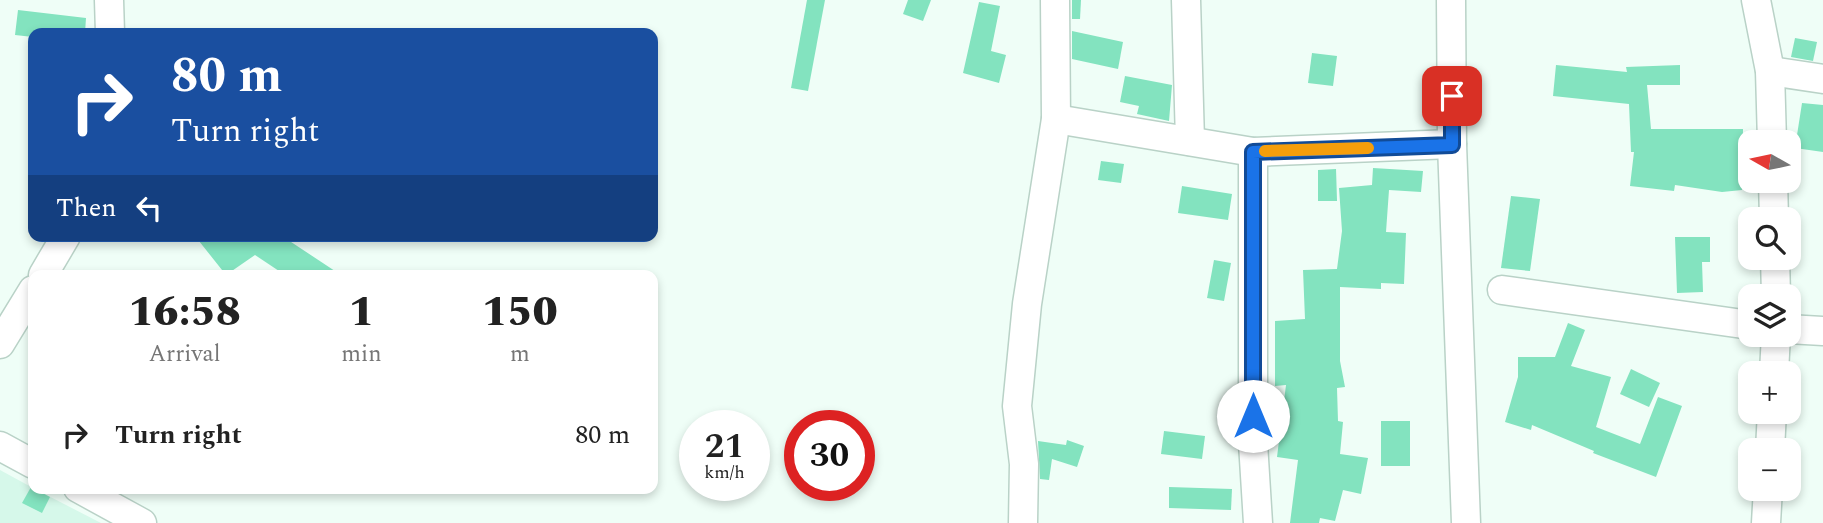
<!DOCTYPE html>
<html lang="en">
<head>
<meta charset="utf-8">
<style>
	:root { --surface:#fff; --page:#f6f6f6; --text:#222; --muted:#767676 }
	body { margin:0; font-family:Spectral,serif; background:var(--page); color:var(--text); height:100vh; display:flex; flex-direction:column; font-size:26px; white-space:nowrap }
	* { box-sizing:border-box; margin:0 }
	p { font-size:23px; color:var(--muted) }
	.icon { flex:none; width:38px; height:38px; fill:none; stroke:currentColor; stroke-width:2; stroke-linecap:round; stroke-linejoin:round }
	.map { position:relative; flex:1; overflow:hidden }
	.panel { position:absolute; left:28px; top:270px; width:630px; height:224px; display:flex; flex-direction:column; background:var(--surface); border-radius:14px; box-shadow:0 4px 10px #0003 }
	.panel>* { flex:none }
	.banner { position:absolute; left:28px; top:28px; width:630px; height:214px; border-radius:14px; box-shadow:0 4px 10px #0003; background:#1a4fa0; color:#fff; overflow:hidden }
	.needle { width:46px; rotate:279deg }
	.controls { position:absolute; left:1738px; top:130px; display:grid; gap:14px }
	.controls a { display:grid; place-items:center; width:63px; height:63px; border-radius:14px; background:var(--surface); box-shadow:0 4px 10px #0003; font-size:35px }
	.speed { position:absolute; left:679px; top:410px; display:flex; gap:14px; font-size:35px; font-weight:700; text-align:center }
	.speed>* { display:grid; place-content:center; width:91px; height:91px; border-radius:50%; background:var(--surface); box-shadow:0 4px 10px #0003; line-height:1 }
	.speed small { font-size:18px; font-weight:400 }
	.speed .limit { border:10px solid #d22; background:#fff; color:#111 }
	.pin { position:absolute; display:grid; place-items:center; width:60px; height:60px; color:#fff; margin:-30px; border-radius:14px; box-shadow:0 4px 10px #0006 }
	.me { position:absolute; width:77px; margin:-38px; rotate:0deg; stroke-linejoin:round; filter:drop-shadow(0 0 5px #0008) }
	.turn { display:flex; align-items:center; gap:24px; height:147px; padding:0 28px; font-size:32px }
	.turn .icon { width:91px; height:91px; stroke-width:2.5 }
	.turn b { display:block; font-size:49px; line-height:60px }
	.then { display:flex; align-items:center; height:66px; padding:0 28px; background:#0003; gap:14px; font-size:26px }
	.eta { display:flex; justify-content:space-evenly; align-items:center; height:119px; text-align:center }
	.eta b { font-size:42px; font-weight:800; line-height:49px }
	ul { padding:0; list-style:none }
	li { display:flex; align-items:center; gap:21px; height:91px; padding:0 28px }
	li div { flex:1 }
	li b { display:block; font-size:26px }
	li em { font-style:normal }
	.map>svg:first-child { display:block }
</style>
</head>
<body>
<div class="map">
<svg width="1823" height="523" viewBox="0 0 1823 523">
	<rect width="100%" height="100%" fill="#effef7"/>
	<path fill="#d6f8ea" d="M0,470L33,488L101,523H0Z"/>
	<g fill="#83e3bf">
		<path d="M807,0H825L808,91L791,88Z"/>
		<path d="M908,0H931L923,21L903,14Z"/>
		<path d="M1072,0H1081L1080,19H1072Z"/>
		<path d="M979,2L1000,6L991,51L1006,55L999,83L963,73Z"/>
		<path d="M18,10L86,18L85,33H33V37L15,35Z"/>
		<path d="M1072,31L1123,42L1118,69L1072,59Z"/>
		<path d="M1795,38L1817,42L1813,61L1791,57Z"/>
		<path d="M1312,53L1337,56L1333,86L1308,83Z"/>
		<path d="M1556,65L1627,72L1626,67L1680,65V85H1647L1651,129H1743L1742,190L1722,192L1675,185L1674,191L1630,186L1634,152H1631L1629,104L1553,96Z"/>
		<path d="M1125,76L1172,85L1169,121L1137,114L1139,106L1120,102Z"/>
		<path d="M1802,103L1823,105V152L1795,148Z"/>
		<path d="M1101,161L1124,164L1121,183L1098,180Z"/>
		<path d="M1373,168L1423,171L1421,192L1389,190L1386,232L1406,233L1404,284L1381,283V289L1340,287V361L1345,387L1337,388L1338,421L1343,422L1340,454L1368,458L1361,494L1343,490L1335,521L1320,518L1319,523H1290L1298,460L1277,457L1286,385L1275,386V321L1305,319L1303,270L1337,269L1342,231L1339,188L1372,185Z"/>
		<path d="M1336,169L1337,201H1318V170Z"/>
		<path d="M1182,186L1232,194L1228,220L1178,213Z"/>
		<path d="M1511,196L1540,199L1530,271L1501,268Z"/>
		<path d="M195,236H282L341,275H285L255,255L226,275Z"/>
		<path d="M1675,237H1710V262H1702L1703,292L1677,293Z"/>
		<path d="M1214,260L1231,263L1224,301L1207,298Z"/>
		<path d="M1568,323L1585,330L1571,366L1611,377L1596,427L1640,444L1658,397L1682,406L1656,477L1593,453L1594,451L1532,425L1531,430L1505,422L1518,377V357H1555Z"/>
		<path d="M1631,369L1660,383L1649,407L1620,394Z"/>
		<rect x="1381" y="421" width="29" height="45"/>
		<path d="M1164,431L1205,436L1202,459L1161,454Z"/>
		<path d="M1067,440L1084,446L1077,467L1052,459L1049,480L1040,479L1038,441L1066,445Z"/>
		<path d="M31,487L50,497L42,513L22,503Z"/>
		<path d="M1169,487L1232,489L1231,510L1169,508Z"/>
	</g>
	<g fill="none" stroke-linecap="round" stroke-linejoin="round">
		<g stroke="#b9d2c7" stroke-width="31">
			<g id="minor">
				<path d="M109,0L110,33"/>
				<path d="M1186,0L1190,141"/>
				<path d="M1451,0L1452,144L1466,523"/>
				<path d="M1756,0L1770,71L1772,142"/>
				<path d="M1770,71L1823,79"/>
				<path d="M1056,119L1253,152L1452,144"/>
				<path d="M1253,152V443L1258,523"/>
				<path d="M1773,180L1774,219"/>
				<path d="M1775,257L1776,296"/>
				<path d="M43,275L66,236"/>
				<path d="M1502,290L1750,325"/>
				<path d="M1788,329L1823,331"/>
				<path d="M0,344L33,290"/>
				<path d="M1774,373L1776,334"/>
				<path d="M0,446L33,464"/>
				<path d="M1770,450L1772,411"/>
				<path d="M78,488L142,523"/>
				<path d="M1023,523L1024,464L1017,406L1027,304L1056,119L1055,0"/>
				<path d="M1766,523L1768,488"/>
			</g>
		</g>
		<use href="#minor" stroke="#fff" stroke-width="28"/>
	</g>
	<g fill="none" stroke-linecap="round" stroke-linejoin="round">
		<g stroke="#114b97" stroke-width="18">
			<path id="route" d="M1253,416V152L1452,145V96"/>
		</g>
		<use href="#route" stroke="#1a73e8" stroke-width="12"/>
		<path stroke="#f59e0b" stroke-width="12" d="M1265,151L1368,148"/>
	</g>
</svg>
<div class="controls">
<a><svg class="needle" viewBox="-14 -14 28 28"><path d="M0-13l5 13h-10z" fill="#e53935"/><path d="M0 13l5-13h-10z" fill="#767676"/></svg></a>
<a><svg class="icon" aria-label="search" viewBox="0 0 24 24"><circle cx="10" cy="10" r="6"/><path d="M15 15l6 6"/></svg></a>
<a><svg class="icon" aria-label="layers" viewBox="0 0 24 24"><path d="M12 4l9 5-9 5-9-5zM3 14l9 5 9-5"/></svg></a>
<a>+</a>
<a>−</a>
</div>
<div class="speed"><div>21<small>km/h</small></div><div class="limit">30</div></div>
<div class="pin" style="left:1452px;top:96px;background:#d93025"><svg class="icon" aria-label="arrive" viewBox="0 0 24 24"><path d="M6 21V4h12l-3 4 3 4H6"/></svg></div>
<svg class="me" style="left:1253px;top:416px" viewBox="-20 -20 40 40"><circle r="19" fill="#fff"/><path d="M0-13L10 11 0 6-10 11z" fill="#1a73e8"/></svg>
<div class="banner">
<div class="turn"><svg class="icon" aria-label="right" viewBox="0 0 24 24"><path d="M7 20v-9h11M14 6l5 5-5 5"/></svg><div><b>80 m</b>Turn right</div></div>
<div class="then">Then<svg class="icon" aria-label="left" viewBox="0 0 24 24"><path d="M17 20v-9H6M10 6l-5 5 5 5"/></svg></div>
</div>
<section class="panel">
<div class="eta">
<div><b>16:58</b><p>Arrival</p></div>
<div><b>1</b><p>min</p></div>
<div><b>150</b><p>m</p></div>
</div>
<ul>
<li><svg class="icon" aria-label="right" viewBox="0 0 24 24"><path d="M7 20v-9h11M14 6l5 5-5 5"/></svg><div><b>Turn right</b></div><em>80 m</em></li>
</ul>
</section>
</div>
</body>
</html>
